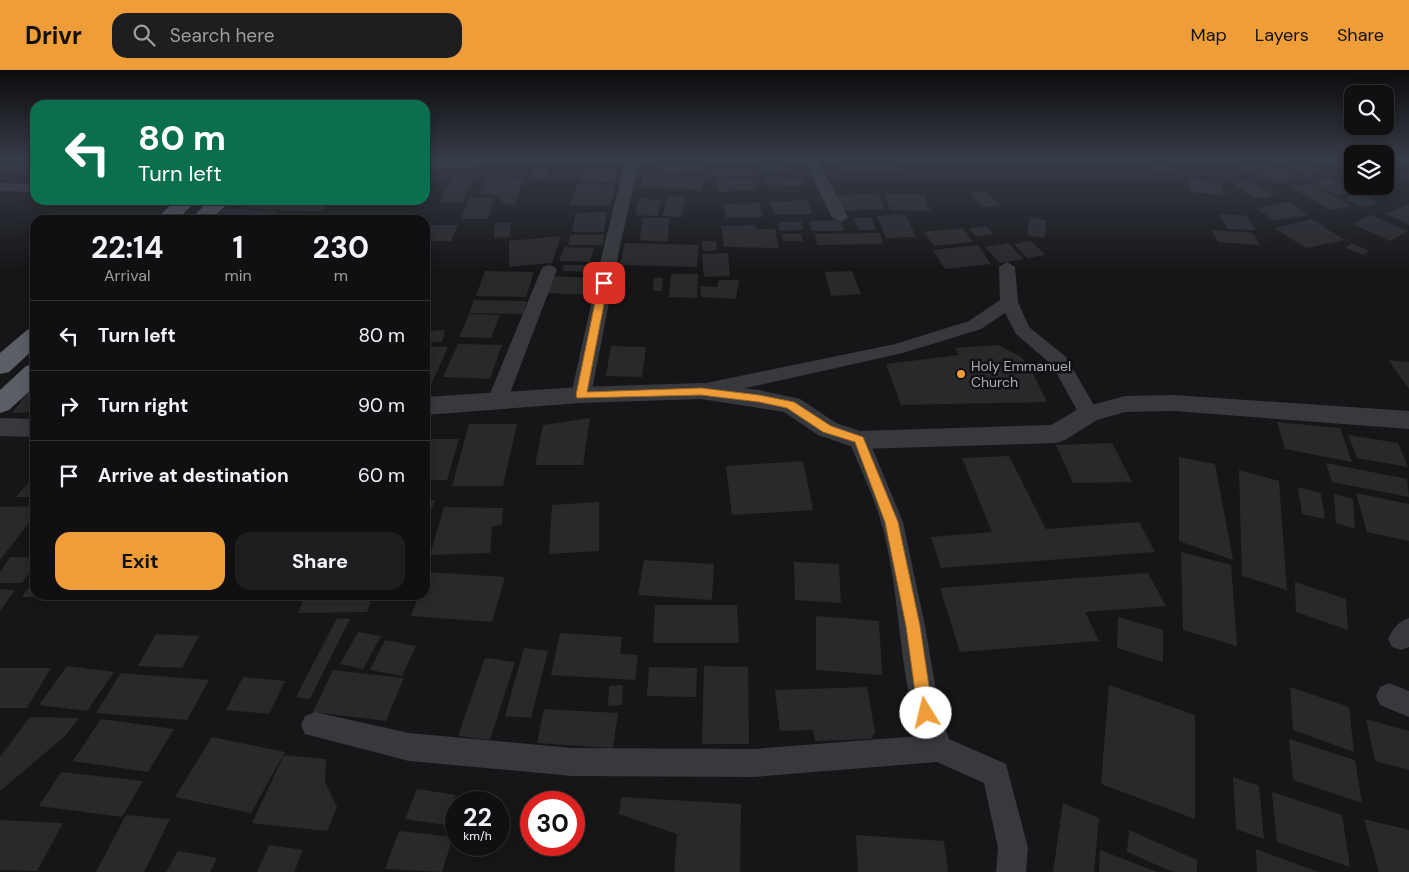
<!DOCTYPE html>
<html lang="en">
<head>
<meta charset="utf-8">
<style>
	:root { --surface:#101012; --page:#1e1e20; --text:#f1f3f6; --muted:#9c9d9f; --line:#303032; --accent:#ee9d38 }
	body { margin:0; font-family:"DM Sans",sans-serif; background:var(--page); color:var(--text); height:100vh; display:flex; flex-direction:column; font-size:19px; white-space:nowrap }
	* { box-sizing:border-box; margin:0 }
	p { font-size:16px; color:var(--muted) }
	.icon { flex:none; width:28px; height:28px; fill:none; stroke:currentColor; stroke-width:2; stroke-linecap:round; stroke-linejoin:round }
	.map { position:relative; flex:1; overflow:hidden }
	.panel { position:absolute; left:30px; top:145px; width:400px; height:385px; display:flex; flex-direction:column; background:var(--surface); border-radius:15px; box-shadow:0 2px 12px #0003,0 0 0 1px var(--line) }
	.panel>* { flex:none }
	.guide { position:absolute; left:30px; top:30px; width:400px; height:105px; border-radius:15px; box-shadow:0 2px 12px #0003,0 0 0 1px var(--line); background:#0b6e4f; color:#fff; overflow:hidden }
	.buttons { position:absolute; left:1344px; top:15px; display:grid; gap:10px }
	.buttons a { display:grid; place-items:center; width:50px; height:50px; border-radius:10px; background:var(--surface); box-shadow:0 2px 12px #0003,0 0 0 1px var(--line); font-size:25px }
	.speed { position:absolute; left:445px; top:721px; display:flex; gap:10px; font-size:25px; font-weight:700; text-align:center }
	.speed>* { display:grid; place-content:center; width:65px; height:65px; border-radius:50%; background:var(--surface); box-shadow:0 2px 12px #0003,0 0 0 1px var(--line); line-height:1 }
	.speed small { font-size:12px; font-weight:400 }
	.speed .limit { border:8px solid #d22; background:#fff; color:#111 }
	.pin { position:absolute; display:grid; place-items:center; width:42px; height:42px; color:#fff; margin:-21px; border-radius:10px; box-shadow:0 2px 8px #0006 }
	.me { position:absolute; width:55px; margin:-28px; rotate:351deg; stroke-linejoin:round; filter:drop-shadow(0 0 4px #0008) }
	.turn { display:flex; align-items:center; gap:18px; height:105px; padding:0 25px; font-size:22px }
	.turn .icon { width:65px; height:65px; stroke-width:2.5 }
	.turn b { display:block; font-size:35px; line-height:42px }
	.eta { display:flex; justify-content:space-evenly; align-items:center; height:85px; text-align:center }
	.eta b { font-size:30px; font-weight:700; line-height:35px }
	.action { display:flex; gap:10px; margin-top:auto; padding:10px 25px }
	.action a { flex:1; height:58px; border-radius:15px; background:var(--accent); color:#111; font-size:20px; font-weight:700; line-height:58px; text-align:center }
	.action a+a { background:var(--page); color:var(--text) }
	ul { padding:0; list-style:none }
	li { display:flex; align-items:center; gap:15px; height:70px; padding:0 25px; border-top:1px solid var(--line) }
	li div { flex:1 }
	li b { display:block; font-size:19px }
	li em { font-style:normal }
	header { display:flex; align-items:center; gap:30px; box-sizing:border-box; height:70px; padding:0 25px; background:var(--accent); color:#111 }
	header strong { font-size:24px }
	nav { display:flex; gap:28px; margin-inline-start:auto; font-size:18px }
	.search { width:350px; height:45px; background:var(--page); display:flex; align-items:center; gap:12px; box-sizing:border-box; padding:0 18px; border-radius:15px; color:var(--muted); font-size:19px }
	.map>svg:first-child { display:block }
</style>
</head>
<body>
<header>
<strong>Drivr</strong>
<div class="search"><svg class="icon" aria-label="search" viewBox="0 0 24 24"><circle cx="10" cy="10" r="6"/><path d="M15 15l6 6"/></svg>Search here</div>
<nav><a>Map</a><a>Layers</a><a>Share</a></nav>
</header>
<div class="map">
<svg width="1409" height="802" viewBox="0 0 1409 802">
	<rect width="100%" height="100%" fill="#161618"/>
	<g fill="#29292c">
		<path d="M4,89H35V92L22,103H0V92Z"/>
		<path d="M664,89H705L703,104L661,103L658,94L665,92Z"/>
		<path d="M724,89H746L748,93L725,94Z"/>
		<path d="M758,89H788V101L758,99Z"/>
		<path d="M892,89L899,100L844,105L838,93Z"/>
		<path d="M1150,89H1165L1170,101L1155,100Z"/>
		<path d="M1207,89H1229L1236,97H1213Z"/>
		<path d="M1237,89H1263L1274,96L1246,101L1231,90Z"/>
		<path d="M1303,89H1325L1333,94L1320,97Z"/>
		<path d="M1304,92L1323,102L1305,107L1286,96Z"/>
		<path d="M1280,97L1300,108L1277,114L1258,103Z"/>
		<path d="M533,98H549L546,110H530Z"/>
		<path d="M585,98L617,99L615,112L581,111Z"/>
		<path d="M750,98L751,106L711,107L710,99Z"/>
		<path d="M454,102L475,103L462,133L440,132Z"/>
		<path d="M643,104L705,106L702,120L640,117Z"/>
		<path d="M487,106L523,109L515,136L501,133L500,125L478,124Z"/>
		<path d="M763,107L802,109V116L763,115Z"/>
		<path d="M1330,108L1357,121L1338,126L1314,113Z"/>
		<path d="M753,109L756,120L719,122L717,110Z"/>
		<path d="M1188,109L1221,113L1226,126L1192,122Z"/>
		<path d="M1251,110L1274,126L1255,129L1232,113Z"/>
		<path d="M1312,113L1351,136L1330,140L1291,117Z"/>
		<path d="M577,114L616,115L610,136L570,135Z"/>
		<path d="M1352,114V116H1378L1387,122L1367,126L1348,115Z"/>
		<path d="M985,121L1000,135L983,138L969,123Z"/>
		<path d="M1360,123L1378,133L1362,138L1344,128Z"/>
		<path d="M878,124L885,139L838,141L832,126Z"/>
		<path d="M885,124H924L930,141L890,140Z"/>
		<path d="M668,126L686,127L681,147L662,146Z"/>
		<path d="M468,128H494L488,149H461Z"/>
		<path d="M640,128L661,130L658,146L635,145Z"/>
		<path d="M253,130H331L321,142L246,138Z"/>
		<path d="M807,130L812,144L774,145L770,132Z"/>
		<path d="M1289,132L1308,145L1274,151L1256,138Z"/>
		<path d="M760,133L763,147L726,148L724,134Z"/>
		<path d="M1409,134V155L1386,144Z"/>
		<path d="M225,138L278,142L270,150H213Z"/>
		<path d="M607,142L604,162H572L576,143Z"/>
		<path d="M298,144L342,147L340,150H293Z"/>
		<path d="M905,144L916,167L886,168L877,146Z"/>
		<path d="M1219,144L1246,146L1256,160L1228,159Z"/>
		<path d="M1371,145L1408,161L1390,171L1353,154Z"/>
		<path d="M1030,147L1046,150L1045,168L1027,165Z"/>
		<path d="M642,148H669L668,172L640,170Z"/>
		<path d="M854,148H872L876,160H858Z"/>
		<path d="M1312,149L1345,170L1306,178L1274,158Z"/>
		<path d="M841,150L844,161H812L809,151Z"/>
		<path d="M511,152L510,167L494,168L495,153Z"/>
		<path d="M778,152H802L803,160L780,161Z"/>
		<path d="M425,155H458L451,171H425Z"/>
		<path d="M755,155L757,159H775L779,178L724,177L721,156Z"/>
		<path d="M986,156L994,164L976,167L969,159Z"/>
		<path d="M963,158L973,172L934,176L924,162Z"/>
		<path d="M1212,160L1253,163L1260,175L1218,172Z"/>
		<path d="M880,163L883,174L817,175L815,164Z"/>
		<path d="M782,164H801L803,171H783Z"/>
		<path d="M570,165H604L603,175H568Z"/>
		<path d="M561,166L552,193L509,197V171Z"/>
		<path d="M702,171H716L717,180L703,181Z"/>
		<path d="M1031,171L1045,185L1027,188L1014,174Z"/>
		<path d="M625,173L699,175L697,197L620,195Z"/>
		<path d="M1008,173L1024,189L1000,193L985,177Z"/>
		<path d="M1351,173L1369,181L1364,185L1345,178Z"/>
		<path d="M978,175L991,194L945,199L933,180Z"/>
		<path d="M564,177L594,178L590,192L559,191Z"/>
		<path d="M728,183L730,206L704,207L702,184Z"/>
		<path d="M564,195H591L590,202L562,201Z"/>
		<path d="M485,201L534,202L526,227L476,226Z"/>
		<path d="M852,201L861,224L831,226L825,202Z"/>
		<path d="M671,204H698L697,228L669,227Z"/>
		<path d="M551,206L595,208L591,225L546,223Z"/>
		<path d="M654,208H663L662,221H653Z"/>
		<path d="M719,210H739L736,229L701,227L700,216L717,217Z"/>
		<path d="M474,230L527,231L523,244L469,243Z"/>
		<path d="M469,244L500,245L491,268L459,267Z"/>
		<path d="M445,260L442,272H425V261Z"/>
		<path d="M458,274L502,275L490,309L443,307Z"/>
		<path d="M998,275L1021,287L1029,296L1047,332L901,335L886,294L959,285L955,278Z"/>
		<path d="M425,276L448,277L431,315H425Z"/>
		<path d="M611,276L646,277L642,307L606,306Z"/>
		<path d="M1388,290L1409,292V319Z"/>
		<path d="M31,318H35V342L12,343Z"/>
		<path d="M590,348L583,395H535L543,355Z"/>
		<path d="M1277,352L1340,358L1352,392L1285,379Z"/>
		<path d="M469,354H517L503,416H452Z"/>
		<path d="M1348,365L1398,373L1408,397L1357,388Z"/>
		<path d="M425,369H459L447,410H425Z"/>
		<path d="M1112,373L1132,412L1073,413L1056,375Z"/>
		<path d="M1009,386L1046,459L1139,452L1155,482L941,498L931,467L992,462L962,388Z"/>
		<path d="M1179,387L1215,394L1233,490L1179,471Z"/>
		<path d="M803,391L813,440L732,445L726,396Z"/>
		<path d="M1326,393L1407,409L1409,427L1332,412Z"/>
		<path d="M1239,400L1279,411L1287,520L1242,506Z"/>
		<path d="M35,405V427H16Z"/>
		<path d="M1298,417L1321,423L1325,449L1302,444Z"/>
		<path d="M1356,423L1409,434V471L1367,462Z"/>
		<path d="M1334,424L1353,429L1355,459L1336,453Z"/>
		<path d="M425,429L435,430L425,457Z"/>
		<path d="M599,432V481L549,484L552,435Z"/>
		<path d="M35,436V445L0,490V437Z"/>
		<path d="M444,437L503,438L502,454L492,457L490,483L430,485Z"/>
		<path d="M1181,482L1231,495L1237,576L1183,560Z"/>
		<path d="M10,487L35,488V495L22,513H0V502Z"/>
		<path d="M644,490L714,494L712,530L638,525Z"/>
		<path d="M794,492L839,494L841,533L795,530Z"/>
		<path d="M428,502L505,507L492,552L411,546L419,525H425V510Z"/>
		<path d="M1148,503L1166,536L1085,542L1099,571L960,582L940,518Z"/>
		<path d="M35,508V527H22Z"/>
		<path d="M1295,512L1346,529L1348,560L1296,542Z"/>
		<path d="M0,519L15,520L0,541Z"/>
		<path d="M228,525H266L263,531L226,529Z"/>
		<path d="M305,525H373L367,542L298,543Z"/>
		<path d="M655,535H737L739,573H653Z"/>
		<path d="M816,546L879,551L882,605L816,600Z"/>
		<path d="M1118,547L1163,560V592L1117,578Z"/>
		<path d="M337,548L350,549L310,629L296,627Z"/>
		<path d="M358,562L381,566L363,599L340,594Z"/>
		<path d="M560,563L622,567L620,584L638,585L635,610L551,605Z"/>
		<path d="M156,564L199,566L182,598L138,596Z"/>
		<path d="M385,570L416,576L402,606L370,600Z"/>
		<path d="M524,578L548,581L531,648L505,646Z"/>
		<path d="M485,588L515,592L490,670L458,666Z"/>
		<path d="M67,596L114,602L87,641L39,635Z"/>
		<path d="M704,596L748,597L749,674H702Z"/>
		<path d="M649,597L697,598L696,627L647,626Z"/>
		<path d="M0,598H51L27,638H0Z"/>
		<path d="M333,600L404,608L386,651L313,642Z"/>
		<path d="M121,603L209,610L187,650L96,643Z"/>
		<path d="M243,607L285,611L269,644L226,640Z"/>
		<path d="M623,615L622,635L608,636L609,616Z"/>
		<path d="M1109,615L1195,645V749L1101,714Z"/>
		<path d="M867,617L875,662L871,669L815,671L813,660L780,661L775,620Z"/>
		<path d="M1290,617L1349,637L1354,682L1293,660Z"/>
		<path d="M544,639L618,643L613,678L537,673Z"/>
		<path d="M30,647L79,648L65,666L0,721V687Z"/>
		<path d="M101,649L174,659L148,702L73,691Z"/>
		<path d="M1366,649L1409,661V700L1375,691Z"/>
		<path d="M212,667L285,682L251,743L175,727Z"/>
		<path d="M1289,669L1355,690L1362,733L1293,710Z"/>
		<path d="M284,685L326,689L325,712L337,737L327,761L252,753Z"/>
		<path d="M61,702L143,711L122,747L39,736Z"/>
		<path d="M1233,707L1259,716L1264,769L1236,759Z"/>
		<path d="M417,719L456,725L445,755L405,749Z"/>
		<path d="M1272,722L1342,745L1350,797L1277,772Z"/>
		<path d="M621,727L741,734L740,802H674L677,764L619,744Z"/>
		<path d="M1063,733L1099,748L1094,802H1053Z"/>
		<path d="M126,745L170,749L144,802H96Z"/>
		<path d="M1364,749L1409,760V802H1379Z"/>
		<path d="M0,750L63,753L37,801L0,800Z"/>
		<path d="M1129,760L1197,790V802H1173L1127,782Z"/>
		<path d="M399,761L453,767L442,802L385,799Z"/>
		<path d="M856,765L944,771L948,802H858Z"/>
		<path d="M269,775L303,780L294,802H257Z"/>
		<path d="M1256,779L1318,802H1257Z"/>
		<path d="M1100,780L1157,802H1099Z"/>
		<path d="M178,781L217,788L210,802H166Z"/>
	</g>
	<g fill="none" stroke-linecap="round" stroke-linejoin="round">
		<g fill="#37393d" fill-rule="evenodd">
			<path d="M462,89H556L549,93L425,99V91Z"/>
			<path d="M626,89H640L620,176L591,325L588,330L581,332L574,330L571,325L604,176Z"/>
			<path d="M803,89H817L848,147L845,150L840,152L832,147Z"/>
			<path d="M0,113L35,114V122L0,121Z"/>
			<path d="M1007,192L1015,197L1018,232L1029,257L1066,287L1099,344L1096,349L1089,351L1082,349L1052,295L1016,264L1005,243L981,259L903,283L701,328L694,326L691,321L694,316L701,314L895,274L969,251L1000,230L999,197Z"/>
			<path d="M549,195L555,197L557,200L507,331L504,336L497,338L490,336L487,331L541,200L543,197Z"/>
			<path d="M859,363L866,365L869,370L903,452L925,556L940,643L949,669L1006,694L1028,778L1026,802H996L998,778L984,713L937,692L754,707L572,706L409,691L305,664L301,655L305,646L315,642L409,663L572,678L754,679L920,666C897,597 901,521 881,452C873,424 859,397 849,370L852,365Z"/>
			<path d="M1409,548V577L1401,580L1392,577L1388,569C1393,558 1398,552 1409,548Z"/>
			<path d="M1389,613L1409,621V647L1380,635L1376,626L1380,617Z"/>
		</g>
		<g fill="#37393d" fill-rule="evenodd">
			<path d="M701,313L759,320L800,329L836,353L860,361L1051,355L1080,338L1125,326L1173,325L1409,341V359L1173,341L1125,342L1097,350L1065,370L1056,373L859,379L818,365L784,342L701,329L581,333L425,345V327L581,317Z"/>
			<path d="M0,348L35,349V367L0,366Z"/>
		</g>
		<g fill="#5b5e65" fill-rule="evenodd">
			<path d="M176,130H197L177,150H155Z"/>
			<path d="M210,130H231L211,150H189Z"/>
			<path d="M35,258V278L9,302L0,304V283L27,260Z"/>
			<path d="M35,294V316L9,340L0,343V320L26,296Z"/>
		</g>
	</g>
	<linearGradient id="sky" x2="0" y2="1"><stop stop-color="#0c0c0d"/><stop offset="0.44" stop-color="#363c48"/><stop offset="1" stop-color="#363c48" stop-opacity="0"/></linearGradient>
	<rect width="1409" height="201" fill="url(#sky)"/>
	<path fill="#ee9d38" stroke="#9b6624" d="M604,210L608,213L587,322L701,318L759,325L794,332L831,356L863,367L898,452L920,556L933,643L931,648L926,650L921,648L918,643L906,556L885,452L855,372L823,362L787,338L759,332L701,325L577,328L576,325L599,213Z"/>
	<circle fill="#ee9d38" stroke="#111113" stroke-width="2" cx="961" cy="304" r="5"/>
	<g text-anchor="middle" stroke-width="5" stroke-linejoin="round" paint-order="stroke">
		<g font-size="14" fill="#a8afb8" stroke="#111113" text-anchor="start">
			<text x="971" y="301">Holy Emmanuel<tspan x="971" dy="16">Church</tspan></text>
		</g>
	</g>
</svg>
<div class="buttons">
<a><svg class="icon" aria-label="search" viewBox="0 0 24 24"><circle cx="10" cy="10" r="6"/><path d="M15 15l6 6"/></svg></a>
<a><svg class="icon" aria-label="layers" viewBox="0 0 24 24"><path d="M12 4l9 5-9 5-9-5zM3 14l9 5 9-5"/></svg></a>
</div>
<div class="speed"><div>22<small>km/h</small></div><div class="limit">30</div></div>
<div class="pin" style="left:604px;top:213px;background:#d93025"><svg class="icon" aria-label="arrive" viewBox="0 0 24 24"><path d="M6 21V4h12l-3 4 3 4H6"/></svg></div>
<svg class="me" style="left:926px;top:643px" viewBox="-20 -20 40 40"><circle r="19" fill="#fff"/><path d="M0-13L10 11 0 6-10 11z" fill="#ee9d38"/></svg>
<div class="guide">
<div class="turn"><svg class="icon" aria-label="left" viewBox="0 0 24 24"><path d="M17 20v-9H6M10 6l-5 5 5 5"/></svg><div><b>80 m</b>Turn left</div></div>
</div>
<section class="panel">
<div class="eta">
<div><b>22:14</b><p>Arrival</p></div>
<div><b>1</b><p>min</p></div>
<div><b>230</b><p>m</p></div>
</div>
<ul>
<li><svg class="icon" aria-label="left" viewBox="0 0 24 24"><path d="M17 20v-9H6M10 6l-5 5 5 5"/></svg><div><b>Turn left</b></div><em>80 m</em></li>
<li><svg class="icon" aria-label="right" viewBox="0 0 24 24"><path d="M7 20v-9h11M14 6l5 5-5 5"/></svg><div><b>Turn right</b></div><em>90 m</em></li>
<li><svg class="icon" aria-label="arrive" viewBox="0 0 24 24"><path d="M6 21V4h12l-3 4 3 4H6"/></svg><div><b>Arrive at destination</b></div><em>60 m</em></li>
</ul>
<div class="action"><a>Exit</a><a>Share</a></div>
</section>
</div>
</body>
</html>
